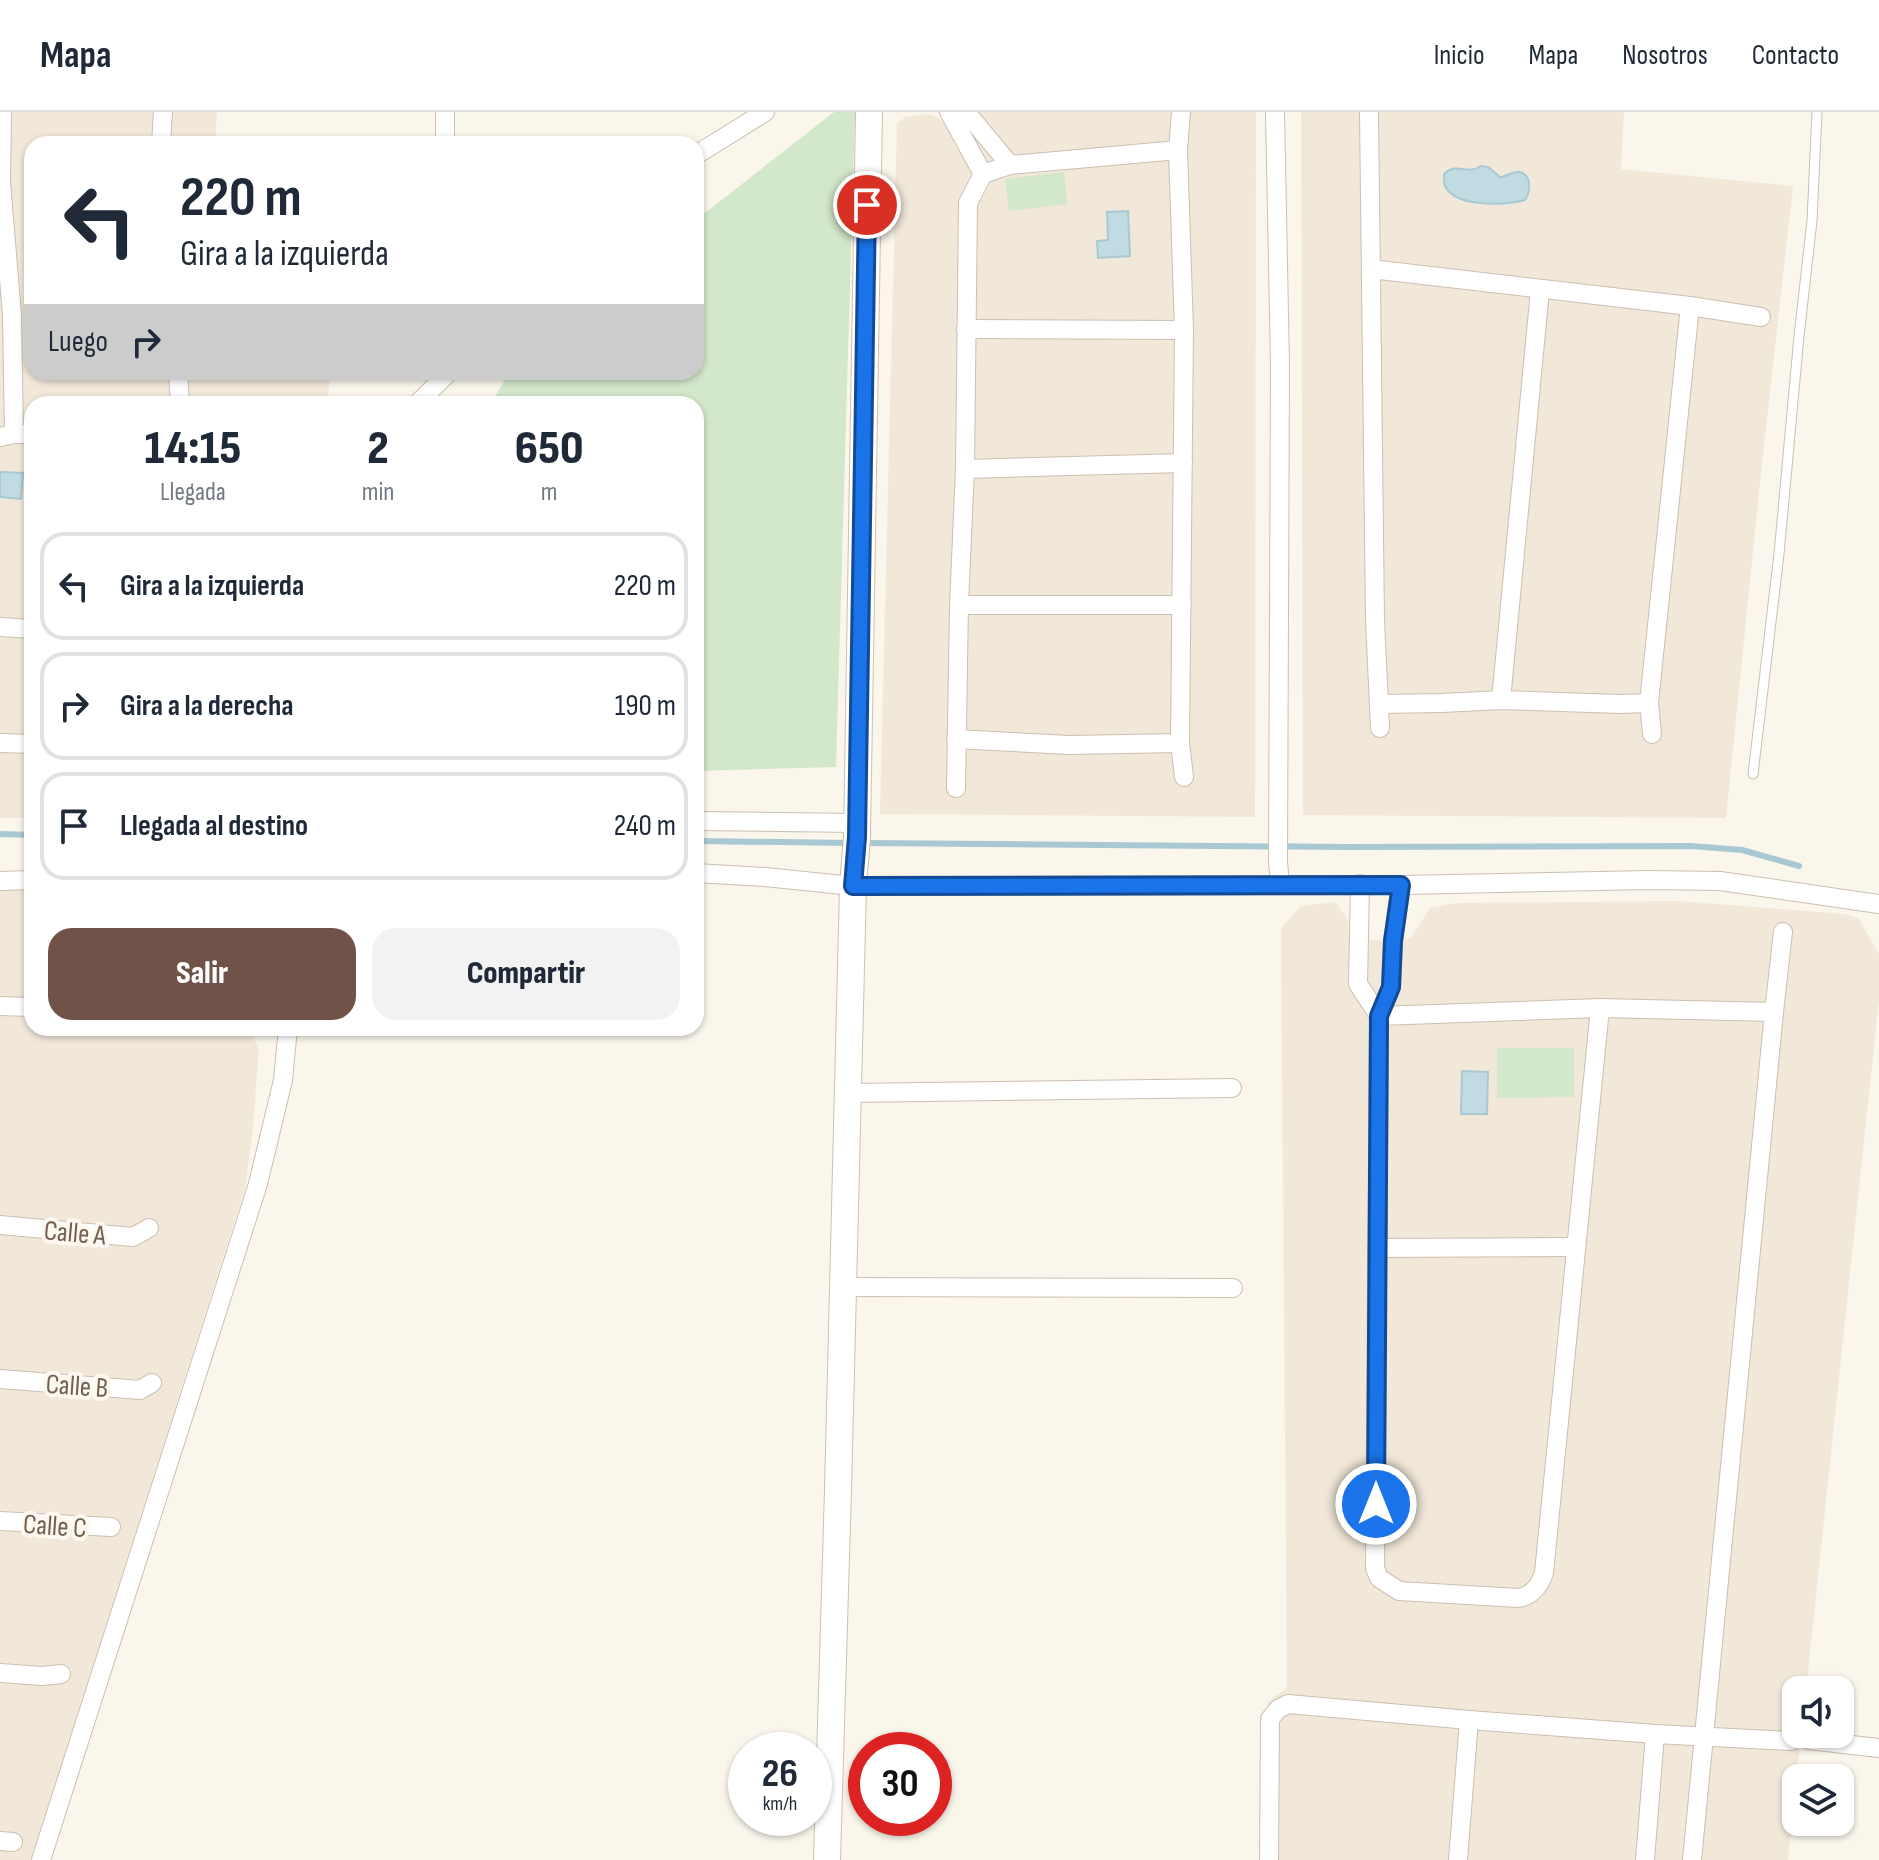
<!DOCTYPE html>
<html lang="es">
<head>
<meta charset="utf-8">
<style>
	:root { --surface:#fff; --page:#f2f2f3; --text:#1f2937; --muted:#747a83; --line:#e0e1e3; --accent:#715249 }
	body { margin:0; font-family:"Sofia Sans Condensed",sans-serif; background:var(--page); color:var(--text); height:100vh; display:flex; flex-direction:column; font-size:30px; white-space:nowrap }
	* { box-sizing:border-box; margin:0 }
	p { font-size:26px; color:var(--muted) }
	.icon { flex:none; width:44px; height:44px; fill:none; stroke:currentColor; stroke-width:2; stroke-linecap:round; stroke-linejoin:round }
	.map { position:relative; flex:1; overflow:hidden }
	.panel { position:absolute; left:24px; top:284px; width:680px; height:640px; display:flex; flex-direction:column; background:var(--surface); border-radius:24px; box-shadow:0 2px 6px #0004 }
	.panel>* { flex:none }
	.hud { position:absolute; left:24px; top:24px; width:680px; height:244px; border-radius:24px; box-shadow:0 2px 6px #0004; background:#fff; color:var(--text); overflow:hidden }
	.controls { position:absolute; left:1782px; top:1564px; display:grid; gap:16px }
	.controls a { display:grid; place-items:center; width:72px; height:72px; border-radius:16px; background:var(--surface); box-shadow:0 2px 6px #0004; font-size:40px }
	.speed { position:absolute; left:728px; top:1620px; display:flex; gap:16px; font-size:40px; font-weight:700; text-align:center }
	.speed>* { display:grid; place-content:center; width:104px; height:104px; border-radius:50%; background:var(--surface); box-shadow:0 2px 6px #0004; line-height:1 }
	.speed small { font-size:20px; font-weight:400 }
	.speed .limit { border:12px solid #d22; background:#fff; color:#111 }
	.pin { position:absolute; display:grid; place-items:center; width:68px; height:68px; color:#fff; margin:-34px; border:4px solid #fff; border-radius:50%; box-shadow:0 2px 8px #0007 }
	.me { position:absolute; width:88px; margin:-44px; rotate:0deg; stroke-linejoin:round; filter:drop-shadow(0 0 6px #0008) }
	.turn { display:flex; align-items:center; gap:28px; height:168px; padding:0 24px; font-size:36px }
	.turn .icon { width:104px; height:104px; stroke-width:2.5 }
	.turn b { display:block; font-size:56px; line-height:68px }
	.then { display:flex; align-items:center; height:76px; padding:0 24px; background:#0003; gap:16px; font-size:30px }
	.eta { display:flex; justify-content:space-evenly; align-items:center; height:136px; text-align:center }
	.eta b { font-size:48px; font-weight:800; line-height:56px }
	.cta { display:flex; gap:16px; margin-top:auto; padding:16px 24px }
	.cta a { flex:1; height:92px; border-radius:24px; background:var(--accent); color:#fff; font-size:32px; font-weight:800; line-height:92px; text-align:center }
	.cta a+a { background:var(--page); color:var(--text) }
	ul { padding:0; list-style:none }
	li { display:flex; align-items:center; gap:24px; height:108px; margin:0 16px 12px; padding:0 8px; border:4px solid var(--line); border-radius:24px }
	li div { flex:1 }
	li b { display:block; font-size:30px }
	li em { font-style:normal }
	header { display:flex; align-items:center; gap:48px; box-sizing:border-box; height:112px; padding:0 40px; background:var(--surface); border-bottom:2px solid var(--line) }
	header strong { font-size:38px }
	nav { display:flex; gap:44px; margin-inline-start:auto; font-size:28px }
	.map>svg:first-child { display:block }
</style>
</head>
<body>
<header>
<strong>Mapa</strong>
<nav><a>Inicio</a><a>Mapa</a><a>Nosotros</a><a>Contacto</a></nav>
</header>
<div class="map">
<svg width="1879" height="1748" viewBox="0 0 1879 1748">
	<rect width="100%" height="100%" fill="#faf6eb"/>
	<g fill="#f1e8da">
		<path d="M0,0H217L215,32H32V260H331L327,292H32V706H0Z"/>
		<path d="M959,0H1256L1255,705L880,702L897,12L905,5L926,2L938,5L945,13Z"/>
		<path d="M1301,0H1624L1621,57L1793,74L1761,360L1726,706L1303,703Z"/>
		<path d="M0,777L32,778V916H247L259,936L253,1015L245,1077L31,1748H0Z"/>
		<path d="M1678,789L1845,802L1858,806L1879,842V887L1806,1578H1796V1622H1801L1788,1748H1265L1268,1590L1287,1576L1281,816L1301,794L1336,790L1360,827L1393,829L1411,826L1430,796L1456,791Z"/>
	</g>
	<g fill="#d3e7ca">
		<path d="M834,0H855L836,655L696,659V292H490L510,260H696V108Z"/>
		<path d="M1064,60L1067,92L1009,99L1005,67Z"/>
		<path d="M1497,936H1574V985L1497,986Z"/>
	</g>
	<g fill="#c1dbe2" stroke="#a8c9d3" stroke-width="2">
		<path d="M1481,54L1488,55L1500,65C1506,65 1513,59 1519,60C1533,63 1530,80 1525,88C1506,93 1455,96 1445,74C1444,71 1444,66 1444,62C1458,49 1466,64 1481,54Z"/>
		<path d="M1128,99L1130,144L1098,146L1097,129L1108,128L1107,100Z"/>
		<path d="M0,360L23,361L21,387L0,385Z"/>
		<path d="M1462,959L1488,960L1487,1002H1461Z"/>
	</g>
	<g fill="none" stroke-linecap="round" stroke-linejoin="round">
		<g stroke="#a8c9d3" stroke-width="6">
			<path d="M0,722L32,723"/>
			<path d="M696,729L850,731"/>
			<path d="M865,731L1347,735L1691,734L1742,738L1799,754"/>
		</g>
		<g stroke="#ccbfb1" stroke-width="11">
			<path id="lane" d="M1753,662L1779,442L1799,224L1812,109L1817,0"/>
		</g>
		<g stroke="#ccbfb1" stroke-width="20">
			<g id="street">
				<path d="M2,0L1,70L12,203L14,322"/>
				<path d="M949,0L983,62"/>
				<path d="M966,0L1010,53"/>
				<path d="M1181,0L1178,38L1184,218L1180,631L1184,665"/>
				<path d="M1275,0L1280,253L1278,750L1280,772"/>
				<path d="M1369,0L1375,508L1380,616"/>
				<path d="M161,32L163,0"/>
				<path d="M445,32V0"/>
				<path d="M696,43L765,0"/>
				<path d="M1371,157L1690,194L1761,205"/>
				<path d="M966,217L1184,218"/>
				<path d="M178,260L180,292"/>
				<path d="M417,292L449,260"/>
				<path d="M0,325L14,322H32"/>
				<path d="M965,357L1183,351"/>
				<path d="M959,493H1182"/>
				<path d="M0,515L32,517"/>
				<path d="M1501,588L1540,178"/>
				<path d="M1379,592L1442,591L1501,588L1620,592L1649,591"/>
				<path d="M1652,622L1649,591L1690,194"/>
				<path d="M956,627L1069,633L1180,631"/>
				<path d="M0,631L32,632"/>
				<path d="M956,676L959,493L965,357L968,91L983,62L1010,53L1178,38"/>
				<path d="M696,709L857,711"/>
				<path d="M696,761L765,765L853,774L1401,773L1648,768L1720,769L1879,792"/>
				<path d="M0,769L32,768"/>
				<path d="M1360,772L1358,872L1379,904"/>
				<path d="M1401,773L1393,829L1391,875L1379,904L1375,1456L1379,1466L1399,1479L1518,1486C1532,1484 1539,1475 1544,1461L1600,896"/>
				<path d="M0,894L32,895"/>
				<path d="M1774,900L1783,820"/>
				<path d="M1379,904L1600,896L1774,900L1692,1748"/>
				<path d="M848,981L1232,976"/>
				<path d="M0,1113L133,1125L149,1116"/>
				<path d="M1377,1136L1576,1135"/>
				<path d="M843,1175L1233,1176"/>
				<path d="M0,1267L140,1278L152,1271"/>
				<path d="M0,1409L111,1415"/>
				<path d="M0,1561L42,1564L61,1562"/>
				<path d="M1809,1628L1879,1636"/>
				<path d="M0,1729L13,1730"/>
				<path d="M41,1748L258,1072L283,968L288,916"/>
				<path d="M1269,1748L1270,1607L1278,1597L1288,1592L1469,1608L1655,1622L1791,1629"/>
				<path d="M1458,1748L1469,1608"/>
				<path d="M1645,1748L1655,1622"/>
			</g>
		</g>
		<g stroke="#cec0af" stroke-width="28">
			<path id="secondary" d="M827,1748L838,1378L853,774L857,725L869,0"/>
		</g>
		<use href="#lane" stroke="#fff" stroke-width="9"/>
		<use href="#street" stroke="#fff" stroke-width="18"/>
		<use href="#secondary" stroke="#fff" stroke-width="26"/>
	</g>
	<g fill="none" stroke-linecap="round" stroke-linejoin="round">
		<g stroke="#114b97" stroke-width="20">
			<path id="route" d="M867,93L857,725L853,774L1401,773L1393,829L1391,875L1379,904L1376,1392"/>
		</g>
		<use href="#route" stroke="#1a73e8" stroke-width="14"/>
	</g>
	<g text-anchor="middle" stroke-width="8" stroke-linejoin="round" paint-order="stroke">
		<g font-size="28" fill="#736050" stroke="#fdf9f1">
			<text transform="translate(75 1120) rotate(5)" y="10">Calle A</text>
			<text transform="translate(77 1273) rotate(4)" y="10">Calle B</text>
			<text transform="translate(55 1413) rotate(4)" y="10">Calle C</text>
		</g>
	</g>
</svg>
<div class="controls">
<a><svg class="icon" aria-label="sound" viewBox="0 0 24 24"><path d="M4 9h4l5-4v14l-5-4H4zM17 9q2 3 0 6"/></svg></a>
<a><svg class="icon" aria-label="layers" viewBox="0 0 24 24"><path d="M12 4l9 5-9 5-9-5zM3 14l9 5 9-5"/></svg></a>
</div>
<div class="speed"><div>26<small>km/h</small></div><div class="limit">30</div></div>
<div class="pin" style="left:867px;top:93px;background:#d93025"><svg class="icon" aria-label="arrive" viewBox="0 0 24 24"><path d="M6 21V4h12l-3 4 3 4H6"/></svg></div>
<svg class="me" style="left:1376px;top:1392px" viewBox="-20 -20 40 40"><circle r="17" fill="#1a73e8" stroke="#fff" stroke-width="3"/><path d="M0-11L8 9 0 5-8 9z" fill="#fff"/></svg>
<div class="hud">
<div class="turn"><svg class="icon" aria-label="left" viewBox="0 0 24 24"><path d="M17 20v-9H6M10 6l-5 5 5 5"/></svg><div><b>220 m</b>Gira a la izquierda</div></div>
<div class="then">Luego<svg class="icon" aria-label="right" viewBox="0 0 24 24"><path d="M7 20v-9h11M14 6l5 5-5 5"/></svg></div>
</div>
<section class="panel">
<div class="eta">
<div><b>14:15</b><p>Llegada</p></div>
<div><b>2</b><p>min</p></div>
<div><b>650</b><p>m</p></div>
</div>
<ul>
<li><svg class="icon" aria-label="left" viewBox="0 0 24 24"><path d="M17 20v-9H6M10 6l-5 5 5 5"/></svg><div><b>Gira a la izquierda</b></div><em>220 m</em></li>
<li><svg class="icon" aria-label="right" viewBox="0 0 24 24"><path d="M7 20v-9h11M14 6l5 5-5 5"/></svg><div><b>Gira a la derecha</b></div><em>190 m</em></li>
<li><svg class="icon" aria-label="arrive" viewBox="0 0 24 24"><path d="M6 21V4h12l-3 4 3 4H6"/></svg><div><b>Llegada al destino</b></div><em>240 m</em></li>
</ul>
<div class="cta"><a>Salir</a><a>Compartir</a></div>
</section>
</div>
</body>
</html>
